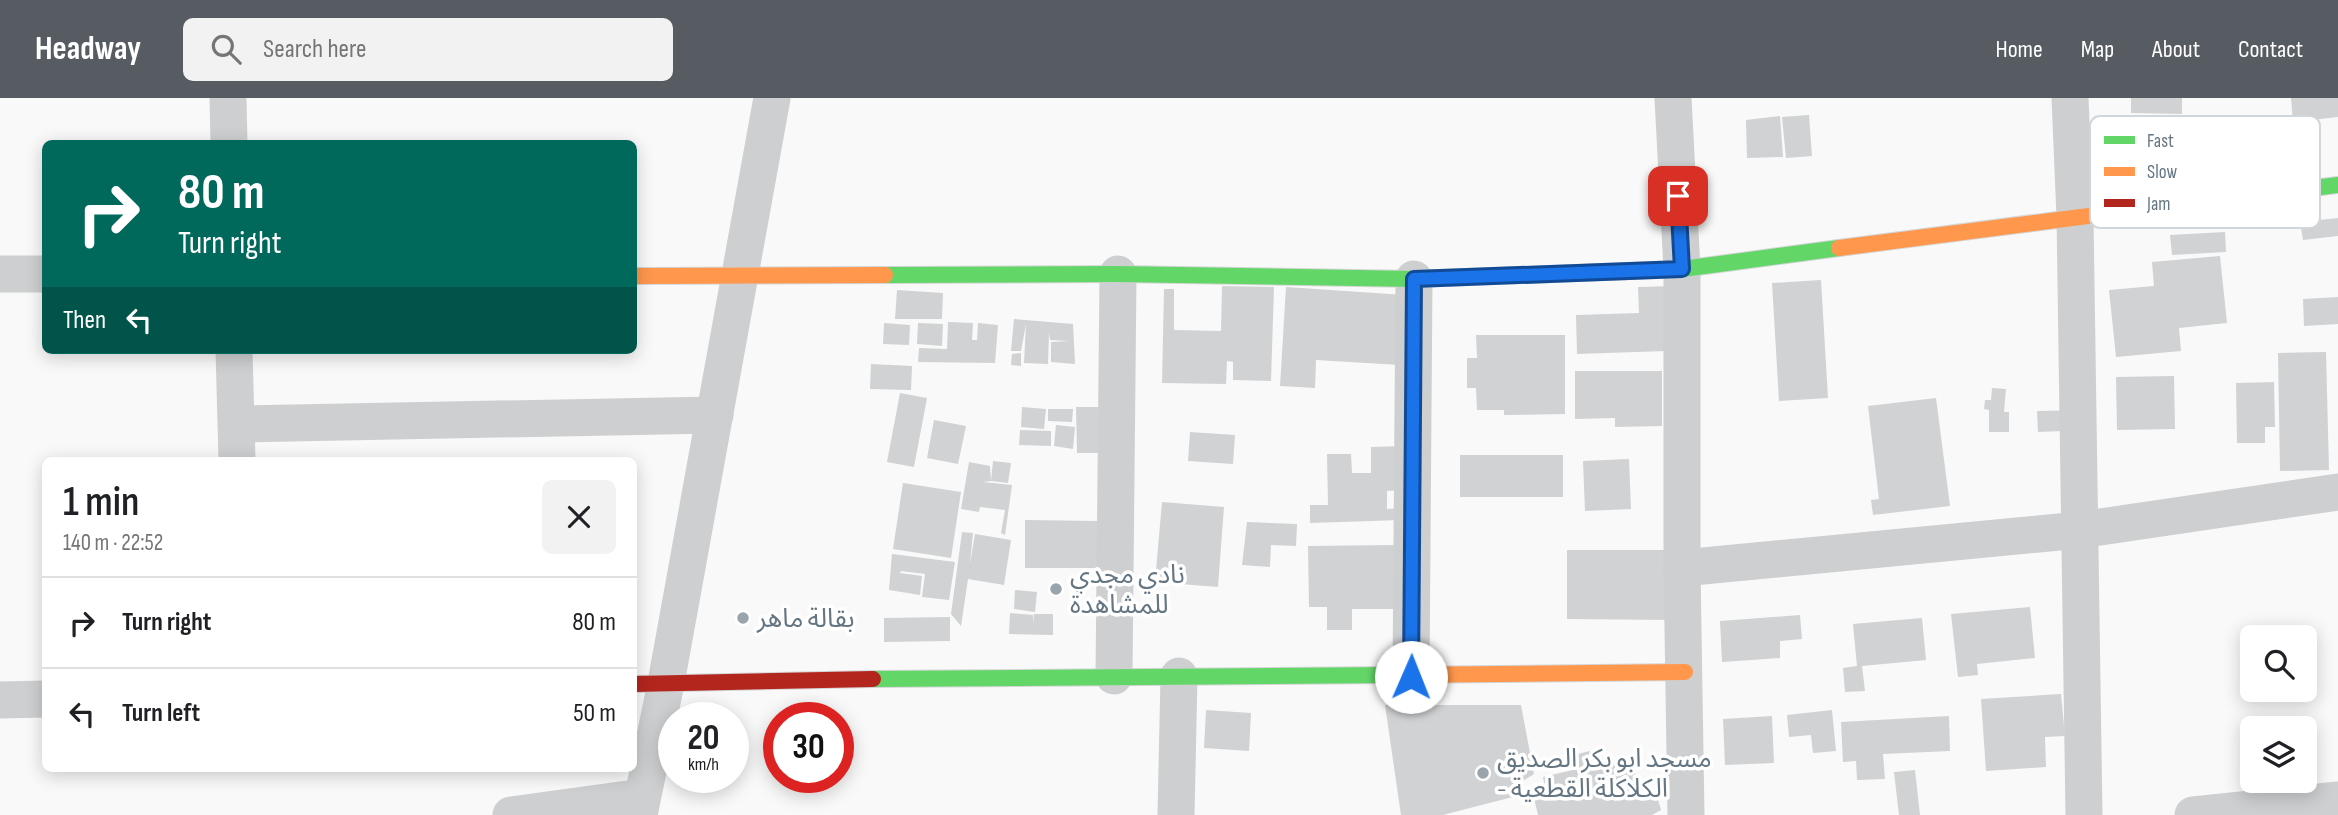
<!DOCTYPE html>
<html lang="en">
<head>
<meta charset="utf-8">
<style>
	:root { --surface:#fff; --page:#f2f2f2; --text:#202124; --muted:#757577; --line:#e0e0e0; --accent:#565c61 }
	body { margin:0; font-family:"Sofia Sans Condensed","Noto Sans Arabic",sans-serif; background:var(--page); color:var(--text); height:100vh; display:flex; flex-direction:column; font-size:26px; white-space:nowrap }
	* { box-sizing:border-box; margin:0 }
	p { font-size:23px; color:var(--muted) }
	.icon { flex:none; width:38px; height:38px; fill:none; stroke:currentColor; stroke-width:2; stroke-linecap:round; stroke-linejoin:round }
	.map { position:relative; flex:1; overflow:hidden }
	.side { position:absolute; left:42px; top:359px; width:595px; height:315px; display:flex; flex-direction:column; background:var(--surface); border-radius:10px; box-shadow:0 4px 18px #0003 }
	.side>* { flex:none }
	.guide { position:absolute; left:42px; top:42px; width:595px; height:214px; border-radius:10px; box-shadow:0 4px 18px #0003; background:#00695c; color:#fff; overflow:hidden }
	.buttons { position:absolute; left:2240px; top:527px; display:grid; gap:14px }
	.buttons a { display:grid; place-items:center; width:77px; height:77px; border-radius:10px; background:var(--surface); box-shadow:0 4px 18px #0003; font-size:35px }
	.speed { position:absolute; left:658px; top:604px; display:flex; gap:14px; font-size:35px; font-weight:700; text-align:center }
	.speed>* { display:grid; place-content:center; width:91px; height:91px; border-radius:50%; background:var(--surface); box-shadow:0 4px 18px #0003; line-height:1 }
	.speed small { font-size:18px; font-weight:400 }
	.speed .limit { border:10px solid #d22; background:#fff; color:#111 }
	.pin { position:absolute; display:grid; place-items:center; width:60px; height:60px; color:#fff; margin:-30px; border-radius:14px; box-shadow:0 4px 10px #0006 }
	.me { position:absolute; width:77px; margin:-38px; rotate:1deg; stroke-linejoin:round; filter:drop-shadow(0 0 5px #0008) }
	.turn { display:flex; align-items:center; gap:24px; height:147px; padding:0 21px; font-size:32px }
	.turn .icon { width:91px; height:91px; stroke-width:2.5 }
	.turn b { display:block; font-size:49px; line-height:60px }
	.then { display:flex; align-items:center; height:66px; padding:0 21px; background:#0003; gap:14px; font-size:26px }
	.round { display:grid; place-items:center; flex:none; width:74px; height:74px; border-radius:10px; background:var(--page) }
	.overview { display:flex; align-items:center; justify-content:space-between; height:119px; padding:0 21px }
	h1 { font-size:42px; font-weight:600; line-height:52px }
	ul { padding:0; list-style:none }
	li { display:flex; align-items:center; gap:21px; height:91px; padding:0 21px; border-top:2px solid var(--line) }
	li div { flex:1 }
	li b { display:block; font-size:26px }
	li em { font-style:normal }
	header { display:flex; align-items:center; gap:42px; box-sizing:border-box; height:98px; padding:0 35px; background:var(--accent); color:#fff }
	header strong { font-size:33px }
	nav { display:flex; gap:38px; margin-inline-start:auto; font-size:24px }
	.search { width:490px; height:63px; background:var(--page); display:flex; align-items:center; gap:18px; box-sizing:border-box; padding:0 24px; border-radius:10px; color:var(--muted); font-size:26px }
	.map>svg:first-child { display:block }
</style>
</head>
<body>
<header>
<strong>Headway</strong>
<div class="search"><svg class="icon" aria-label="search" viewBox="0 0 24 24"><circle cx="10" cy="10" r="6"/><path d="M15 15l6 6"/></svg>Search here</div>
<nav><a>Home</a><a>Map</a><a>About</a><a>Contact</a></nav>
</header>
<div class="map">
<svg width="2338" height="717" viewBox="0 0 2338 717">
	<rect width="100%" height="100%" fill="#f9f9f9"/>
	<g fill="#d0d2d3">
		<path d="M2131,0H2182V16L2131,15Z"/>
		<path d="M2291,0H2338V19L2293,24Z"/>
		<path d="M1809,17L1812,58L1786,60L1782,19Z"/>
		<path d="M1780,18L1783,59L1747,60L1746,22Z"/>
		<path d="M2338,120V138L2303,142L2300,124Z"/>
		<path d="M2225,134L2226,154L2172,157L2170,137Z"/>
		<path d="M2220,158L2227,225L2179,230L2181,253L2116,259L2109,192L2154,188L2152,164Z"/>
		<path d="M1821,182L1828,300L1779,303L1772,185Z"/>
		<path d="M1222,188L1274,189L1271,283L1233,282V264L1227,263L1226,286L1162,285L1164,191H1174V232L1221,233Z"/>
		<path d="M1674,188L1666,253L1577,256L1576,217L1639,215L1638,189Z"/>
		<path d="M1286,189L1405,197L1400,267L1316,262L1315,290L1280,288Z"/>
		<path d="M897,192L943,195L942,221H895Z"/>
		<path d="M2338,199V226L2304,228L2303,201Z"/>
		<path d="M1014,221L1073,226L1075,266L1051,264V244L1069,243L1050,242L1049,234L1048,266L1024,265L1026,226L1021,253H1011Z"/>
		<path d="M948,224L973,225L972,242H977L978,225L998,227L995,265L918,264L919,250L947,251Z"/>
		<path d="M884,225L910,227L909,247L883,246Z"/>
		<path d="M918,225L943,226L942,248L917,246Z"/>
		<path d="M1476,237H1565V316L1504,317V312H1477L1476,290H1467V260H1477Z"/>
		<path d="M2326,254L2329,372L2280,373L2278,255Z"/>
		<path d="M1021,255V268L1011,267L1012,256Z"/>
		<path d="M871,266L912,268L911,292L870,291Z"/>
		<path d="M1575,273H1662V328L1615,329V320L1575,321Z"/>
		<path d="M2174,278L2175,331L2117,332L2116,279Z"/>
		<path d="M2274,284L2275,329H2265V345H2237L2236,285Z"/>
		<path d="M1992,290L2006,291L2004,314H2009V334H1989V312L1984,311L1985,302H1991Z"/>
		<path d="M900,295L927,300L914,369L887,364Z"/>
		<path d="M1936,300L1950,408L1873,417L1871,402L1879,401L1868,308Z"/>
		<path d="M1022,309L1046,311L1044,331L1021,329Z"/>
		<path d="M1076,309H1098L1099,355H1077Z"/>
		<path d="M1048,311H1073L1072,324L1048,323Z"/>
		<path d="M2087,312V332L2038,334L2037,313Z"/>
		<path d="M934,322L966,328L958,366L927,360Z"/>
		<path d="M1056,327L1075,329L1073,351L1054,348Z"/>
		<path d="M1020,332L1051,333V348L1019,347Z"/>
		<path d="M1190,334L1235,337L1233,366L1188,363Z"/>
		<path d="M1405,348L1407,392L1387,393V411L1401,410V422L1310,425V407H1328L1327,356H1351L1352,375H1371V349Z"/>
		<rect x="1460" y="357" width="103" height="42"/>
		<path d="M1629,361L1631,411L1585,413L1583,363Z"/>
		<path d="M993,363L1011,365L1008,385L991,383Z"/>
		<path d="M969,364L990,368L991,383L983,384L1012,387L1005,437L1001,435L1005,412L980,409L979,414L961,411Z"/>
		<path d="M903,385L961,394L951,460L893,451Z"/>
		<path d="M1162,404L1224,409L1218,489L1155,484Z"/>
		<path d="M1025,422L1097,423V470H1025Z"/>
		<path d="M1247,424L1297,426L1296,448L1271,447L1270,469L1242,467Z"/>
		<path d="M962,434L973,435L970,466L975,436L1011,442L1004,487L968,481L961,528L951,516Z"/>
		<path d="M1395,447L1396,511H1352V532H1327V509H1309L1308,448Z"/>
		<path d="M1567,452H1672V522L1567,521Z"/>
		<path d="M892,456L955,464L949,502L922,499L925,476L901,473L900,475L922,478L920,497L889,492Z"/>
		<path d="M1015,492L1037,494L1035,514L1014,511Z"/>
		<path d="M2030,509L2035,560L1977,566L1978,577L1958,579L1951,516Z"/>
		<path d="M1010,515L1033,517V527L1034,516H1053V537L1009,536Z"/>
		<path d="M1800,517L1802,541L1780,543V560L1722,564L1720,523Z"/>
		<path d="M950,519V543L884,544V520Z"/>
		<path d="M1922,520L1926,562L1862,568L1865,593L1845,594L1843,570L1857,568L1853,526Z"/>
		<path d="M2061,596L2065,638L2045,639L2046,669L1986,673L1981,601Z"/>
		<path d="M1385,607H1521L1534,676L1521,684L1524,696L1443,717H1401Z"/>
		<path d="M1206,612L1251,615L1249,653L1204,650Z"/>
		<path d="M1832,612L1836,653L1813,655L1811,637L1789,639L1787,617Z"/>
		<path d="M1772,618L1774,665L1725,667L1723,621Z"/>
		<path d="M1949,618L1950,653L1883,656L1885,681L1857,682L1856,663L1843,664L1841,624Z"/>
		<path d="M1590,653L1593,668L1632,660L1640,697L1656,694L1661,712L1652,717H1538L1533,696L1546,694L1543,679L1573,672L1569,658Z"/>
		<path d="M1915,672L1920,717H1899L1894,674Z"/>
	</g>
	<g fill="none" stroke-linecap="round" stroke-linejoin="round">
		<g stroke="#d5d6d7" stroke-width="18">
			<g id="fast">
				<path d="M2127,113L2338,87"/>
				<path d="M885,177L1118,176L1414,181L1682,171L1839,150"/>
				<path d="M873,581L1393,577"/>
			</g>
		</g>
		<g stroke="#d5d6d7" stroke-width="18">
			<g id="slow">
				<path d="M1839,150L2127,113"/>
				<path d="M634,178L885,177"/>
				<path d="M1393,577L1685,574"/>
			</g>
		</g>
		<g stroke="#d5d6d7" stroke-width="18">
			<path id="jam" d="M634,586L873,581"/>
		</g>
		<g stroke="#cecfd0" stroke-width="37">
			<path d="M228,0L229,46"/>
			<path d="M1673,0L1682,171V470L1686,717"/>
			<path d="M2070,0L2075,119L2084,717"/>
			<path d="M0,176H46"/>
			<path d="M234,252L237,362"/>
			<path d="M237,326L715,317"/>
			<path d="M1682,470L2080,432L2338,394"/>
			<path d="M1114,578L1118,176"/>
			<path d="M1411,579L1414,181"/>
			<path d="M0,602L46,601"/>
			<path d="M511,717L642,699"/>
			<path d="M639,717L666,585L772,0"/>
			<path d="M1176,717L1179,578"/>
			<path d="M2193,717L2338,702"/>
		</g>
		<use href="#fast" stroke="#63d668" stroke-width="16"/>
		<use href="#slow" stroke="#ff974d" stroke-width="16"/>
		<use href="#jam" stroke="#b3261e" stroke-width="16"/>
	</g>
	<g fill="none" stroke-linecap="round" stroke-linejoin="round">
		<g stroke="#114b97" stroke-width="18">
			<path id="route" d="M1411,579L1414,181L1682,171L1678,98"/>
		</g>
		<use href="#route" stroke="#1a73e8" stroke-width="12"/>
	</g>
	<g fill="#99a4ac" stroke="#fff" stroke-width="2.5">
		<circle cx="1056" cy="491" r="7"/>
		<circle cx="743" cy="520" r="7"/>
		<circle cx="1483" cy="675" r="7"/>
	</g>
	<g text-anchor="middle" stroke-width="7" stroke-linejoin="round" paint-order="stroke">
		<g font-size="26" fill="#657683" stroke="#fff" text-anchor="start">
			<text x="1070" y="485">نادي مجدي<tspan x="1070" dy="30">للمشاهدة</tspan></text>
			<text x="757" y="529">بقالة ماهر</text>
			<text x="1497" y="669">مسجد ابو بكر الصديق<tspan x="1497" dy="30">- الكلاكلة القطعية</tspan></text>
		</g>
	</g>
	<rect x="2090" y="18" width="230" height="112" rx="10" fill="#fff" stroke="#d1d6da" stroke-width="2"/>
	<rect x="2104" y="38" width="31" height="8" fill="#63d668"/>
	<rect x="2104" y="69" width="31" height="9" fill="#ff974d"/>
	<rect x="2104" y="101" width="31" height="8" fill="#b3261e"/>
	<g font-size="19" fill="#657683">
		<text x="2147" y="49">Fast</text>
		<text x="2147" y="80">Slow</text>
		<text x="2147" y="112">Jam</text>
	</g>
</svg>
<div class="buttons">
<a><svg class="icon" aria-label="search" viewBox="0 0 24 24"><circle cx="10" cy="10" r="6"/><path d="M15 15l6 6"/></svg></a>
<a><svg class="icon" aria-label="layers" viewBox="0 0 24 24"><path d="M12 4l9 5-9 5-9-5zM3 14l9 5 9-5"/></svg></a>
</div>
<div class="speed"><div>20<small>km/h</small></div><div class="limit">30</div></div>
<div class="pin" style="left:1678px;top:98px;background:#d93025"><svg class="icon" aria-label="arrive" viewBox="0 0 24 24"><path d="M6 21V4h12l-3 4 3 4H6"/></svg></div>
<svg class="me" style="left:1411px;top:579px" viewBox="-20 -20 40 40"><circle r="19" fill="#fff"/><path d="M0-13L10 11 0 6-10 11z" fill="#1a73e8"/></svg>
<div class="guide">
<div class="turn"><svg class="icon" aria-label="right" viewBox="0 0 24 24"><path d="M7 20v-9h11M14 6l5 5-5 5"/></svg><div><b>80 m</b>Turn right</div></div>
<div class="then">Then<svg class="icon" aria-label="left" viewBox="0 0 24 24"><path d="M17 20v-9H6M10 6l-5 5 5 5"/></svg></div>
</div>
<section class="side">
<div class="overview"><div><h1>1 min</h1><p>140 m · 22:52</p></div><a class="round"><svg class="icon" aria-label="close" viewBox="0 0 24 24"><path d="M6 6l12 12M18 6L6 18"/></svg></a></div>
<ul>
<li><svg class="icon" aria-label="right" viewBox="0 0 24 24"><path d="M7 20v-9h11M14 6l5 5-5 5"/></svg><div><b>Turn right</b></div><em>80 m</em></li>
<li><svg class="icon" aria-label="left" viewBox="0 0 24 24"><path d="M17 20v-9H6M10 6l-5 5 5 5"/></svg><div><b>Turn left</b></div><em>50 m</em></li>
</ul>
</section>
</div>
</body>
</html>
